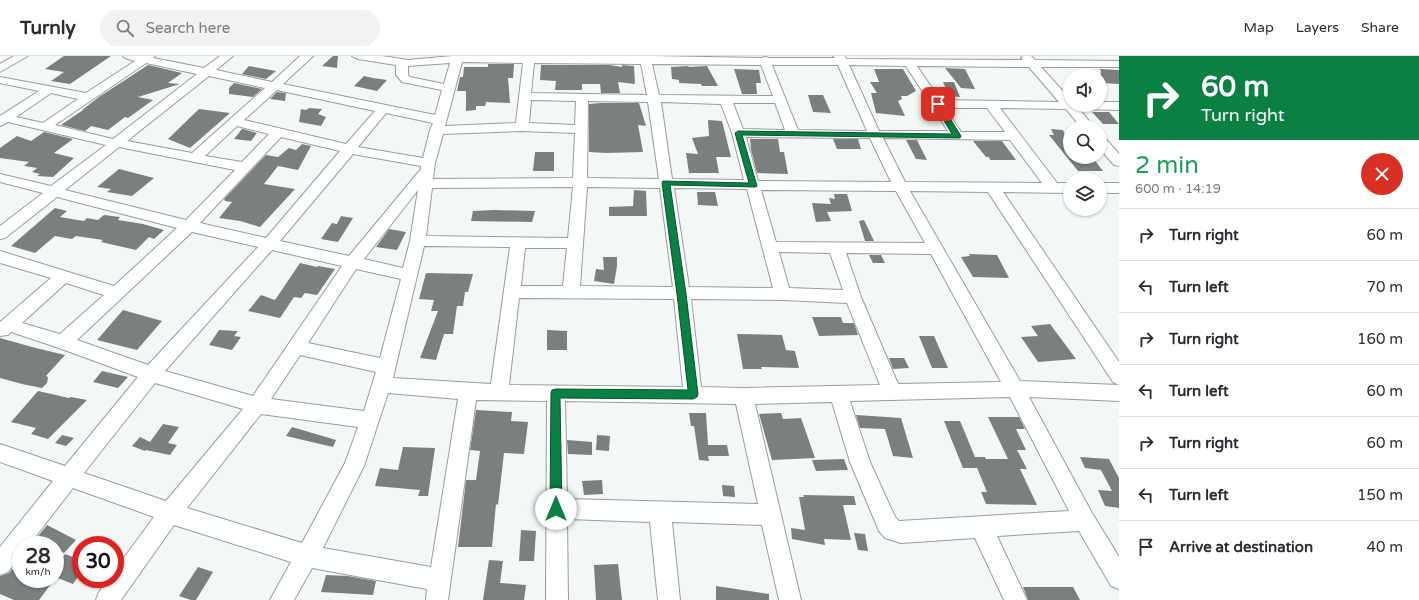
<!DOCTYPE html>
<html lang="en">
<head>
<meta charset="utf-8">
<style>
	:root { --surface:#fff; --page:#f2f2f3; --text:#2b2b33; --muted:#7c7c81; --line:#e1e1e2 }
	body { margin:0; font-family:"Varela Round",sans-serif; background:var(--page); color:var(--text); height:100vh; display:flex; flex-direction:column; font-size:15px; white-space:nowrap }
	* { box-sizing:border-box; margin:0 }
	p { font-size:13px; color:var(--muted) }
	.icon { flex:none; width:22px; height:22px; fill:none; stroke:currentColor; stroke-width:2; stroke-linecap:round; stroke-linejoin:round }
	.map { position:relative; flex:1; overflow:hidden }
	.panel { display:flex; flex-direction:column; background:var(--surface); width:300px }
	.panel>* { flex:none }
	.banner { background:#0b8043; color:#fff; overflow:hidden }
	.tools { position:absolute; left:1063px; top:12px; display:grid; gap:8px }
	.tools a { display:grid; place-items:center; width:44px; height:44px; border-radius:50%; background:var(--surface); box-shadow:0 1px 3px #0004; font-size:20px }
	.speed { position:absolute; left:12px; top:480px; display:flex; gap:8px; font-size:20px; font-weight:700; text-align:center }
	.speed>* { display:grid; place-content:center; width:52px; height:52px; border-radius:50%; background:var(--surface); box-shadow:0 1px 3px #0004; line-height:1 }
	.speed small { font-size:10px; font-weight:400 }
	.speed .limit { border:6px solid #d22; background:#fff; color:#111 }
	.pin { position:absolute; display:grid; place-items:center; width:34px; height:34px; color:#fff; margin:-17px; border-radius:8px; box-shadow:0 2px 6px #0006 }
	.me { position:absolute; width:44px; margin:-22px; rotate:0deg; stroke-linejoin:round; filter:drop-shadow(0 0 3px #0008) }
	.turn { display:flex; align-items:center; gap:14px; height:84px; padding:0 16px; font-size:18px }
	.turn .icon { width:52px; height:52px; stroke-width:2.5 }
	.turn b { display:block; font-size:28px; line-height:34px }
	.round { display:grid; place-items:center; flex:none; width:42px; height:42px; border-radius:21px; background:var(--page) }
	.headline { display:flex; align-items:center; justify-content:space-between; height:68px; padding:0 16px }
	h1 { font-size:24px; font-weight:600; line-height:30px; color:#1e9e55 }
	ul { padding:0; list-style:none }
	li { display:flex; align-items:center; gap:12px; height:52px; padding:0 16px; border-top:1px solid var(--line) }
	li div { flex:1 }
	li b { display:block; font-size:15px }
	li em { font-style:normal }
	header { display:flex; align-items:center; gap:24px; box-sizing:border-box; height:56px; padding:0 20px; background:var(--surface); border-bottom:1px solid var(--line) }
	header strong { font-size:19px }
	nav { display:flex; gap:22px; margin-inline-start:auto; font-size:14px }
	.search { width:280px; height:36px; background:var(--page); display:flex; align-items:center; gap:10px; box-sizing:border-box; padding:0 14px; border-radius:22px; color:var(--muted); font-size:15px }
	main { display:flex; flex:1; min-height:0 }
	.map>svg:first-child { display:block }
</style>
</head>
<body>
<header>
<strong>Turnly</strong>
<div class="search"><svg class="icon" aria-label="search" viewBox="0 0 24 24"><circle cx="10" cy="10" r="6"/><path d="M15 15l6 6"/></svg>Search here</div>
<nav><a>Map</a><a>Layers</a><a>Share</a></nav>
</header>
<main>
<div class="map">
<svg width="1119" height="544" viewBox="0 0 1119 544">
	<rect width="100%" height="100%" fill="#f3f8f7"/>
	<g fill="#7b7f7f">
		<path d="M64,0H111L70,28L51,25L64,16L45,13Z"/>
		<path d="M333,0H338L337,12L322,10Z"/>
		<path d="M488,8H514L513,22H508L510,47L486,46L485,50H476V54L466,55V35H457L460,21H463L464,11H488Z"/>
		<path d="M148,9L182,17L168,27L180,28L138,41L153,44L128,62L125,61L108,74L91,70L85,75L61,69L83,54H82L99,41Z"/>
		<path d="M541,9H610L622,11V9L634,10L635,28L618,26L620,37H601L600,28H582V34H555L556,25L540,24Z"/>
		<path d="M249,10L276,15L266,23L242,18Z"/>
		<path d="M688,10L689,11L707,10L718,30H702L701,28L679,27V24L672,23L671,11Z"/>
		<path d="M945,12L965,13L975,33L961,32Z"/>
		<path d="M734,13L759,14L761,27H756L757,38H742Z"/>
		<path d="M874,13H903L916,35L907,40H901L902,43L898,45L905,60L876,57L871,37H877L870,26H879Z"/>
		<path d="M1099,13L1119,14V28L1100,27L1101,15Z"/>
		<path d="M364,20L373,22L387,24L377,35L354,30Z"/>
		<path d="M943,26H954L960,41L949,40Z"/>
		<path d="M234,27L262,33L253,41L229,38V32Z"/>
		<path d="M277,36L286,37L285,45L270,43Z"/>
		<path d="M808,39H823L831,57L813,56Z"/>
		<path d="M601,47H639L646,70L638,69L643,96L606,97L589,96V48Z"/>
		<path d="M309,52L322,53L318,58L326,61L321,70L299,66L301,53L306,54Z"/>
		<path d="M199,53L230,57L190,92L168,83Z"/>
		<path d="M1092,56H1109L1119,68H1103Z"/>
		<path d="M708,64L722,65L731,101H716L719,117H689L686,97L698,98L692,82L709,80Z"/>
		<path d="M242,73H243L257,77L251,85L234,83Z"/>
		<path d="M1051,73L1063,74L1066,81H1070V102H1093L1103,115H1078L1049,79H1054Z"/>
		<path d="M44,76L73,83L54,97L74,102L53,121L37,120L40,118L32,116L37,112L24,110L29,106L0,102V92L17,80L31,85Z"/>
		<path d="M750,83H778L780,96H784L788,118L757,117L751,94Z"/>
		<path d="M833,83H858L861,93H837Z"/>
		<path d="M906,84H917L927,104L916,103Z"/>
		<path d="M973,85H1002L1016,104H990L989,101H986Z"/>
		<path d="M302,88L311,90L298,114L278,110L264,128L295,133L260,171L240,165L219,162L232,146L225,145L224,143L266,99L278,101L289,92L296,94Z"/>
		<path d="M535,96H554V115H533Z"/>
		<path d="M119,113L154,122L132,140L107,136L111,133L97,131Z"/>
		<path d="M634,134L646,135L647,160H609V151L633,150Z"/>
		<path d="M697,136H715L718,150L698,149Z"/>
		<path d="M834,138H847L852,155L827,156L831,165L816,166L812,147L831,148L829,142L835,143Z"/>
		<path d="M55,152L67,155L60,161L84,165L87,162L98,164L104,159L120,161L118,164L143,168L164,174L154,183L149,181L136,194L101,186L103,184L76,180L72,183L55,180L35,197L11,190Z"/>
		<path d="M494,154L535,155L532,166L471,165L473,155Z"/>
		<path d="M341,160L353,162L338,186L321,183L332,167L337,168Z"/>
		<path d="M864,164L874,185H865L859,165Z"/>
		<path d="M389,173L406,176L397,194L376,191Z"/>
		<path d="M969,198L997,199L1009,222L973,221L961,201L970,200Z"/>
		<path d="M869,199H881L885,207H873Z"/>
		<path d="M603,201H617V210L614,228L594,225L596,213L604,214Z"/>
		<path d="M300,207L317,211L318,210L335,213L317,239L305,237L301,242L294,241L280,262L248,255L261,239L275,244Z"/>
		<path d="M426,217L473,218L468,236H465L463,250H457L453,278H444L436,304L420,302L438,255H431L434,244L419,243Z"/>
		<path d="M123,254L162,265L137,294L97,284Z"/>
		<path d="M812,261H841L843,267H854L858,279L819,280Z"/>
		<path d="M1050,268L1076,303L1038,306L1021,281L1038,280L1031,270Z"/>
		<path d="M219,274L238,275L234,280L241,281L232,294L209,289Z"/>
		<path d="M547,274L567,275V294H547Z"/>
		<path d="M737,278L782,279L786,294L795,295L799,312L761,311L762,313H743Z"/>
		<path d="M919,280H934L948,312H932Z"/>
		<path d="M0,282L32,291L65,299L46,320L48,321L47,327L42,332L22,328L0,322Z"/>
		<path d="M889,302H904L909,312L893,313Z"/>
		<path d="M102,315L128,321L118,332L93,326Z"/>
		<path d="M38,335L69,342L71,341L87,344L48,383L31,378L36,372L11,366Z"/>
		<path d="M476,354L512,356L511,365L528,366L524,398L504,397L498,449L496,448L492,491H458L466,424H476L480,395L470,394Z"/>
		<path d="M689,357H706L708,389H727L729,400H708L709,405L699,404L694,370H691Z"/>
		<path d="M781,357L783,363L801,362L815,402L772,404L759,358Z"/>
		<path d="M856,359L901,362L913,402L893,400L885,373L860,372Z"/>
		<path d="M988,361H1019L1025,373H1016L1026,394H1017L1027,413H1020L1037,449L986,448L981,436H987L977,412H963L944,365H960L975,401H985L986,403H1008Z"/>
		<path d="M163,368L179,371L168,387L177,389L170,399L146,394L145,395L132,390L140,381L150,386Z"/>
		<path d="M292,371L336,384L333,391L286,380Z"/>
		<path d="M62,379L74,382L66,390L55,387Z"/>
		<path d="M597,379L610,380L609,395L596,394Z"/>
		<path d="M567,384L592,386V399L568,398Z"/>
		<path d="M403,391L435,392L428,440H418L420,434L375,430L380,412L398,414Z"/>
		<path d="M1080,401L1109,403L1119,422V452L1105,450L1098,434L1112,435L1101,414L1085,412Z"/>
		<path d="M844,403L848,414L816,415L812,404Z"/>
		<path d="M602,424L603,438L584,439L582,425Z"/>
		<path d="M722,429L734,430L735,441L723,440Z"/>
		<path d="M803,439L854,440L856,449H843L851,484L824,483L825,489L792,483L791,472L805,474L799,441H804Z"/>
		<path d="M47,469L76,484L64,497L55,493V489H31Z"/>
		<path d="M521,474L536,475L534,505H519Z"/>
		<path d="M854,477L865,478L868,495L858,494Z"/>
		<path d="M65,498L81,504V517L73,528L55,521V512Z"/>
		<path d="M489,504L503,505L500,527L526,529L524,544H483Z"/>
		<path d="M618,508L622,544H596L594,509Z"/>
		<path d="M198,511L213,516L196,544H191L179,540Z"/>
		<path d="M12,513L21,517V523H37L51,528L39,544H14L0,538V520L9,517Z"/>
		<path d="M326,519L348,520L376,525L373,539L321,536Z"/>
		<path d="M716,530L769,538V544H716Z"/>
		<path d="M1023,531H1073L1080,544H1028Z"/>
	</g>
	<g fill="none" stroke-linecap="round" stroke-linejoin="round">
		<g stroke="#989d9c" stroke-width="2">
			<g id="minor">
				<path d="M14,0H28L0,16V8Z"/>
				<path d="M123,0H155L153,2L204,12L220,0H233L216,14L272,26L300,0H313L283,28L435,59L442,34L402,26L396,19V9L358,3L352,0H382L408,4L452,0H651L761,2L765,1L769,2H835L833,0H845L846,3L1023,4L1021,2L1023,0H1031L1035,4L1119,5V11H1041L1070,43V49H1100V46H1119V54L1079,53L1094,71H1081L1066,53L1000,52L1057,127H1070V137L1003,136L1119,306V329L1113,326L988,136L910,135L1020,325L1119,329V345L1029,341L1092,457L1119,501V533L1111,530L1079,475L997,480L1027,544H1004L975,482L901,487L885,482L879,475L850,406L832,346L755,348L801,544H779L762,469L672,466L680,544H658L650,466L567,463L568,544H546L547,345L476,344L448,544H426L427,533L312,512L294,544H270L291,506L174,469L121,544H96L99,536L108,523H115V514L154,461L73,432L29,489H21V499L8,516L0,519V491L53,425L0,406V388L65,410L138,321L59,292L11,276L8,279L0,280V266L51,222L0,207V195L114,230L177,172L57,141L5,182L0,183V170L43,137L0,126V118L51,130L106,89L8,66L0,70V60L39,35L0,27V21L86,37L135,5L125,2ZM462,6L523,7L516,67L445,70ZM146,7L197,18L113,83L55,69ZM450,7L444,28L410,21L408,19V10ZM534,7L641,8L647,39L531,37ZM652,8L761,9L773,40L659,39ZM772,9H838L867,75L798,74ZM849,9L906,10L948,75H879ZM917,10L1029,11L1059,46L940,44ZM209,20L265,32L192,97L127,85ZM277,34L375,55L346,88L244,64ZM51,37L78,43L43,67L16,61ZM531,44L576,45L575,69L529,67ZM588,45L648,46L659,123L587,122ZM661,46L721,48L732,77L744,124L672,123ZM733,47H775L785,74L743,73ZM945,52H987L1005,76H961ZM386,57L433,67L430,74L423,102L358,91ZM237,70L269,78L242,106L205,100ZM522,75L575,77L573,122L433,123L435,107L443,78ZM281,81L340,95L266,182L200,167ZM746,81L870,82L891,126L758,125ZM883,82L1010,84L1042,127L905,126ZM119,91L235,114L186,164L65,134ZM353,98L421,110V113L349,200L280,185ZM573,131L568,182L426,180L432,132ZM587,131L660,132L673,231L580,230ZM674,132L747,133L773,232L689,231ZM418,134L410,185L403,212L364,203ZM761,134L896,135L925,187L776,186ZM192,176L258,191L148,309L77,284ZM424,190L510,191L491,328L393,322ZM525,192H567L563,230H521ZM272,194L342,210L253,340L165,315ZM779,196L830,197L843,234L789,232ZM846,197L931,198L1001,326L898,328L861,241ZM356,213L401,223L380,302L308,287ZM66,227L104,239L60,278L22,267ZM519,242L674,243L683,331L509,329ZM691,243L783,244L847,247L880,329L744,332L701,331ZM300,299L376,316L364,355L271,343ZM155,327L243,353L166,445L84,417ZM388,337L458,343L431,511L323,492L364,410ZM1010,341L1069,455L899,465L895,461L870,406L850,345ZM565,345L736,348L758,448L567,443ZM261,358L358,371L345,407L302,487L187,452Z"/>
				<path d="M1100,81L1105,82L1119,98V110L1114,109L1100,93Z"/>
				<rect x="1100" y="127" width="19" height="10"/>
			</g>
		</g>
		<use href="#minor" fill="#fff" fill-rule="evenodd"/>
	</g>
	<path fill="#0b8043" stroke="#07532c" d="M935,46L941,48L961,80L960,82L742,79L757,130L756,131L670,129L686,238L698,338L697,341L693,343L560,342L562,453L560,457L556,458L552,457L550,453L551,337L552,334L556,333L688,334L677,238L662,127L663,125L749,127L735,77L738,75L952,78L934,48Z"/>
</svg>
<div class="tools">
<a><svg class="icon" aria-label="sound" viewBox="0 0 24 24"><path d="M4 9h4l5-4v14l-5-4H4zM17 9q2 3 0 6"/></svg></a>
<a><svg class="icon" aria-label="search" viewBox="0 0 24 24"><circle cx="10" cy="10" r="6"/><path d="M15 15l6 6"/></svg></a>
<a><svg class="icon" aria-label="layers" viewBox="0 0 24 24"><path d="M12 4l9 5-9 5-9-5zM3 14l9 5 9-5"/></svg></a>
</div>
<div class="speed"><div>28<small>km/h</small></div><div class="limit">30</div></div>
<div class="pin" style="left:938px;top:48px;background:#d93025"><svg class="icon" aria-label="arrive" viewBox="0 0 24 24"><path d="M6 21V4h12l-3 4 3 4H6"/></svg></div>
<svg class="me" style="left:556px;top:453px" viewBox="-20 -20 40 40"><circle r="19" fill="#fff"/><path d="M0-13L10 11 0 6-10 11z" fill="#0b8043"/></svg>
</div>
<section class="panel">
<div class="banner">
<div class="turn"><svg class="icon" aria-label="right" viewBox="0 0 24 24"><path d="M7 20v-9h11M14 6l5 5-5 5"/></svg><div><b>60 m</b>Turn right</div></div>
</div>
<div class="headline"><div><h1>2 min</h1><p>600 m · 14:19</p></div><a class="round" style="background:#d93025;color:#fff"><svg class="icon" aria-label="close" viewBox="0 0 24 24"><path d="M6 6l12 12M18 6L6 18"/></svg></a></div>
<ul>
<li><svg class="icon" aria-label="right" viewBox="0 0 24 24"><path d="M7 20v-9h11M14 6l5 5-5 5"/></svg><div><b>Turn right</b></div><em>60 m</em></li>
<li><svg class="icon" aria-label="left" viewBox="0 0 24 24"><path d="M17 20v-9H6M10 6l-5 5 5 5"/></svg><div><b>Turn left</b></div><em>70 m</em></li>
<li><svg class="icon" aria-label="right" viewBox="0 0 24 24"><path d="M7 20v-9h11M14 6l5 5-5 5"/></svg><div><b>Turn right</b></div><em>160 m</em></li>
<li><svg class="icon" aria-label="left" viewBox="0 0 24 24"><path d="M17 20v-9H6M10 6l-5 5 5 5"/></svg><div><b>Turn left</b></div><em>60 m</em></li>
<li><svg class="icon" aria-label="right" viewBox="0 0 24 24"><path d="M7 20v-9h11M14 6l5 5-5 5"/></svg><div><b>Turn right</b></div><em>60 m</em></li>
<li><svg class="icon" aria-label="left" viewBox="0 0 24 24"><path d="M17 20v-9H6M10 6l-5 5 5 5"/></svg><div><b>Turn left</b></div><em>150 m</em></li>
<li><svg class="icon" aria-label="arrive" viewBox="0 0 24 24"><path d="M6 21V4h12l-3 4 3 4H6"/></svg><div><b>Arrive at destination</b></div><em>40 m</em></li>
</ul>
</section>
</main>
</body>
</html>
